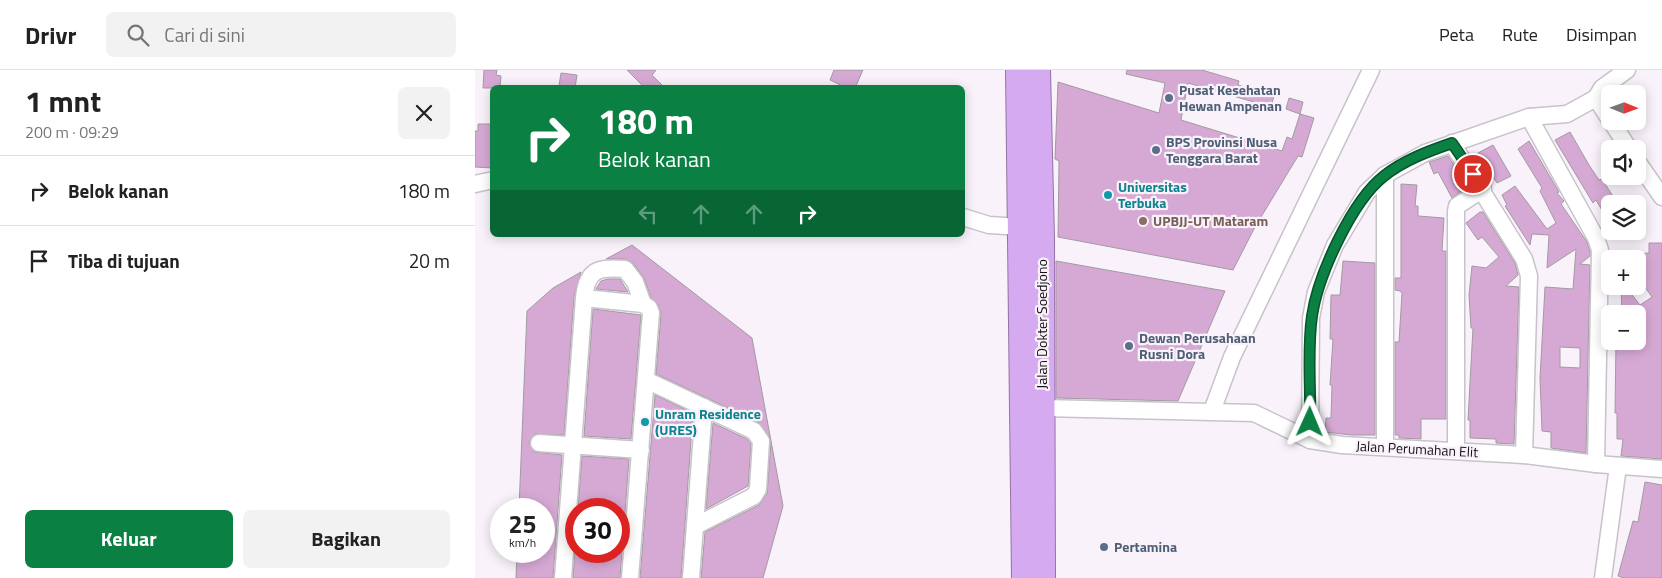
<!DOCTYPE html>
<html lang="id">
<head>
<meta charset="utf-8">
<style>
	:root { --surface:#fff; --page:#f2f2f2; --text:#222; --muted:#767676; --line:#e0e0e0; --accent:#0b8043 }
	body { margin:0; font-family:"Titillium Web",sans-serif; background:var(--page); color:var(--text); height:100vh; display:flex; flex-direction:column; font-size:19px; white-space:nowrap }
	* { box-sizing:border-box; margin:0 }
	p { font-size:16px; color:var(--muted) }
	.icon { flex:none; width:28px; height:28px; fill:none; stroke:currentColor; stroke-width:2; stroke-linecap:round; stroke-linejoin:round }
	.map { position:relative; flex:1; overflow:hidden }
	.details { display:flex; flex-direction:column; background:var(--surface); width:475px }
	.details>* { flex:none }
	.hud { position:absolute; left:15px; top:15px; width:475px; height:152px; border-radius:8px; box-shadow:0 2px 12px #0003; background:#0b8043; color:#fff; overflow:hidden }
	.needle { width:32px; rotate:91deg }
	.tools { position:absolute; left:1126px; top:15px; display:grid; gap:10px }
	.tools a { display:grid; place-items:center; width:45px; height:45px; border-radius:8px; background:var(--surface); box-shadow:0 2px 12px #0003; font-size:25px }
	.speed { position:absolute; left:15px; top:428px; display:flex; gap:10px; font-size:25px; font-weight:700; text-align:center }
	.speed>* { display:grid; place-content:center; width:65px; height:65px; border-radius:50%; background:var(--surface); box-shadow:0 2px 12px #0003; line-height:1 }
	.speed small { font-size:12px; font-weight:400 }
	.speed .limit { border:8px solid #d22; background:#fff; color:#111 }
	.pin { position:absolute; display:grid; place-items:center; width:42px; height:42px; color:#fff; margin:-21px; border:2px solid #fff; border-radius:50%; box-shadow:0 1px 5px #0007 }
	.me { position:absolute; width:55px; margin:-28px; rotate:1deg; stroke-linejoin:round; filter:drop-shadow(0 0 4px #0008) }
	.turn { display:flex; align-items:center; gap:18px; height:105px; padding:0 25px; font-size:22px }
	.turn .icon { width:65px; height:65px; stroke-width:2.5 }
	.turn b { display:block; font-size:35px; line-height:42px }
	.lanes { display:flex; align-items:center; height:48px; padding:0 25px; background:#0003; justify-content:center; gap:25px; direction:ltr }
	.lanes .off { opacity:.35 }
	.round { display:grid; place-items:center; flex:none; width:52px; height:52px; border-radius:8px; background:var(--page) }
	.headline { display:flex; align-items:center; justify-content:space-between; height:85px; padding:0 25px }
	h1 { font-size:30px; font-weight:700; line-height:38px }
	.cta { display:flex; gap:10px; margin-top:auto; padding:10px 25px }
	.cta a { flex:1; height:58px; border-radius:8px; background:var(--accent); color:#fff; font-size:20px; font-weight:700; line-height:58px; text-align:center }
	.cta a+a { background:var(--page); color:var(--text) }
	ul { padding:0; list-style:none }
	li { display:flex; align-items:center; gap:15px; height:70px; padding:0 25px; border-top:1px solid var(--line) }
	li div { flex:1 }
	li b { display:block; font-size:19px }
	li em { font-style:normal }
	header { display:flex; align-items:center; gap:30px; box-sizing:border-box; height:70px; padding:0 25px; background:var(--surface); border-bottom:1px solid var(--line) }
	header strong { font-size:24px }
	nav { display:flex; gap:28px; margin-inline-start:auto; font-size:18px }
	.search { width:350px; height:45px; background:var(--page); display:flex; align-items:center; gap:12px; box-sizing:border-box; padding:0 18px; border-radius:8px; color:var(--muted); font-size:19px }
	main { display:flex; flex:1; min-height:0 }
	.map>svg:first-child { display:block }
</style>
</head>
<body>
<header>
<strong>Drivr</strong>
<div class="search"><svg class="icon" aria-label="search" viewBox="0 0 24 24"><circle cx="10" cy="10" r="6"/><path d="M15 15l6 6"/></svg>Cari di sini</div>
<nav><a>Peta</a><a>Rute</a><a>Disimpan</a></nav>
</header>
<main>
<section class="details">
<div class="headline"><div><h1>1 mnt</h1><p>200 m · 09:29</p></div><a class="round"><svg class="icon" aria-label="close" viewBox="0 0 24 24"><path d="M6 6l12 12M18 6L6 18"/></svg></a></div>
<ul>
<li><svg class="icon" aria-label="right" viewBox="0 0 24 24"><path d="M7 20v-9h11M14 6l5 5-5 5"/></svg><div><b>Belok kanan</b></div><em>180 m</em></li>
<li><svg class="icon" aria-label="arrive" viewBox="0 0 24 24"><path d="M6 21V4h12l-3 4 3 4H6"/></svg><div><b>Tiba di tujuan</b></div><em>20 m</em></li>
</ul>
<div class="cta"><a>Keluar</a><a>Bagikan</a></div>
</section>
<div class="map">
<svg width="1187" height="508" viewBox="0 0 1187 508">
	<rect width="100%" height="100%" fill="#f9f2fa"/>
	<g fill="#d6a9d4" stroke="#a29aa1" fill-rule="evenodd">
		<path d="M9,0H22L21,5L26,6L25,18H8Z"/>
		<path d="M152,0H181L177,5L190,18H170Z"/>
		<path d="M359,0H388L380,18H372L355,10Z"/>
		<path d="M652,0H727L764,11L763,15L799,26L796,37L713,13L706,50L807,81L812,67L817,69L825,44L839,48L827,87L823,86L780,157L758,200L583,167L584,91L580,89L583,12L684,43L690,13L651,4Z"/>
		<path d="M86,3L102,5L100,18L84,16Z"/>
		<path d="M814,28L828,32L825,44L811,39Z"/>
		<path d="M3,54H17L18,98L0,97V61H3Z"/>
		<path d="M1095,62L1114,95L1124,110L1127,109L1143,134H1135V154L1121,130L1118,133L1080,70Z"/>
		<path d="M1054,71L1084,122L1082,123L1089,131L1086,134L1112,172L1115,182V186L1105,194L1115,195L1111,383L1076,378V362L1067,361L1065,308L1070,217L1098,219L1101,179L1072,198L1074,165L1057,164L1055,175L1030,136L1032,135L1027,125L1040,116L1072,159L1081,153L1065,121L1067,118L1043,79ZM1085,277L1105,278V298L1085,297Z"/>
		<path d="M1018,75L1036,106L1022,113L1003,83Z"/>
		<path d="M973,86L983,102L989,119L977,128L963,102L959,104L954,92Z"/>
		<path d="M926,114L942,115L940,136H943V146L969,148L967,181H971V349H946V369L924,368V365H920V272H924L927,223L925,221L920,220V208H926Z"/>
		<path d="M1005,142H1008L1040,193L1043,205L1031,216L1044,217L1039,374L1021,373V369L995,368V350H993L998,258H996L994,225L997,196L1011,198L1024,187L1007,167L1003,170L991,153Z"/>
		<path d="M1174,173H1187V389L1146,386L1148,369H1142V343H1140L1141,271H1162V241H1147L1146,216H1150L1165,235L1177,227L1162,206V184L1174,183Z"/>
		<path d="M157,175L277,268L308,436L288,508H226L230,462L284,435L292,424L296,372L294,366L283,352L181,304L186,244L183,234L176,228L169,208L158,193L151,189H131Z"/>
		<path d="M581,191L750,221L703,331L581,328Z"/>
		<path d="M868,191L900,193V365H876L850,362L851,348H856L857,315H855L858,269H855L856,225H865Z"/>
		<path d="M106,202L99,227L89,365L60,364L54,372L59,382L87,385L78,508H41L42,481H69V439H44L52,241L78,218Z"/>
		<path d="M133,209H145L153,222L121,219L126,211Z"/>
		<path d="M118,239L166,245L156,369L109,366Z"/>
		<path d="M180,325L218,343L206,508H165Z"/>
		<path d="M238,353L272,369L276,374L273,416L231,439Z"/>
		<path d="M107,386L154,389L145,508H98L101,465V481H144V439H103Z"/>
		<path d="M1170,412L1187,415V508H1149L1143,506L1158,451L1163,452Z"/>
	</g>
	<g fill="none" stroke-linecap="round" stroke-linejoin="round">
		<g stroke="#c8c2ca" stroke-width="19">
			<g id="minor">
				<path d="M1054,47L1092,44L1121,28"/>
				<path d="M1135,50L1121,28L1127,18L1152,0"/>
				<path d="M1136,51L1154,79"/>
				<path d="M977,73L1049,189L1054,206L1049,385"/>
				<path d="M1162,91L1187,127"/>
				<path d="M0,114L18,110"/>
				<path d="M488,147L514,155L546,157"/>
				<path d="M109,228C112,199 123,197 150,199L160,212L168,234"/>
				<path d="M171,310L279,361L286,371L283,419L279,426L220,456"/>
				<path d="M568,338L779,343L835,370L867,375L1049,385L1121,394L1187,399"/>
				<path d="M737,341L757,287L896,0"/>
				<path d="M835,370L836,248L841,222L860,175L892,122L910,105L950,83L1054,47L1121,168L1125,180L1121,394"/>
				<path d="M64,373L166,380"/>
				<path d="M910,376V105"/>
				<path d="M981,380V141L982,136L1008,119"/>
				<path d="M88,508L109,228L168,234L174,238L176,243L155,508"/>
				<path d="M216,508L229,337"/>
				<path d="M1128,508L1143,396"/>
			</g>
		</g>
		<g stroke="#9274a3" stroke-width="26">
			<g id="highway">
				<path d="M543,0L549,508"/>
				<path d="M563,0L567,168L568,508"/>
			</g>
		</g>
		<use href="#minor" stroke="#fff" stroke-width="16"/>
		<use href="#highway" stroke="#d6aaf0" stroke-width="24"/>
	</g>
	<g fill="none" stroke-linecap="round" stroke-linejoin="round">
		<g stroke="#07532c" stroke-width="12">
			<path id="route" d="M835,352C836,317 832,280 837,246C843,205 877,131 909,106C929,90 954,81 977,73L998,104"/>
		</g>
		<use href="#route" stroke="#0b8043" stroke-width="9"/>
	</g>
	<g fill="#5c6f8a" stroke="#f9f2fa" stroke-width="2">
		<circle cx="694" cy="28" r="5"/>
		<circle cx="681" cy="80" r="5"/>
		<circle cx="654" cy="276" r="5"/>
		<circle cx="629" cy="477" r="5"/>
	</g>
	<g fill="#0f9aa8" stroke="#f9f2fa" stroke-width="2">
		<circle cx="633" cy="125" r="5"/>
		<circle cx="170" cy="352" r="5"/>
	</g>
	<circle fill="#8d6e63" stroke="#f9f2fa" stroke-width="2" cx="668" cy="151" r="5"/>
	<g text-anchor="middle" stroke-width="4.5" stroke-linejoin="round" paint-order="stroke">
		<g font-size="14" font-weight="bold" fill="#4e5e75" stroke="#f9f2fa" text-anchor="start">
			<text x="704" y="25">Pusat Kesehatan<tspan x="704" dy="16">Hewan Ampenan</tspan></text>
			<text x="691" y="77">BPS Provinsi Nusa<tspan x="691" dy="16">Tenggara Barat</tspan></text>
			<text x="664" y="273">Dewan Perusahaan<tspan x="664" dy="16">Rusni Dora</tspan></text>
			<text x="639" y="482">Pertamina</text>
		</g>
		<g font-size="14" font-weight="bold" fill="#0d838f" stroke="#f9f2fa" text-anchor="start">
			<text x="643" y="122">Universitas<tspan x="643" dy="16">Terbuka</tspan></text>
			<text x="180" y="349">Unram Residence<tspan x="180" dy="16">(URES)</tspan></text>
		</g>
		<g font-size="14" font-weight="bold" fill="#785e54" stroke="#f9f2fa" text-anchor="start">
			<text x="678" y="156">UPBJJ-UT Mataram</text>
		</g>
		<g font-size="14" fill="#131113" stroke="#f9f2fa">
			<text transform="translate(567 254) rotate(-90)" y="5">Jalan Dokter Soedjono</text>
			<text transform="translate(942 379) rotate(3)" y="5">Jalan Perumahan Elit</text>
		</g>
	</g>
</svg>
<div class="tools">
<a><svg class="needle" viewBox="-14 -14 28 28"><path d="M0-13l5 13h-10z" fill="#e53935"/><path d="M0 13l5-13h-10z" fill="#767676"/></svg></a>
<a><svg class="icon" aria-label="sound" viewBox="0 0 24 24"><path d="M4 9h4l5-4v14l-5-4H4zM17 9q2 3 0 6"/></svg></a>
<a><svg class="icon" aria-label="layers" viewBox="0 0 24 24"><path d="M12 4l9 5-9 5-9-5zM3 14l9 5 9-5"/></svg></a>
<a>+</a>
<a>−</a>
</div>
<div class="speed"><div>25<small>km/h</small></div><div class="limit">30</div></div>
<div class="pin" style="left:998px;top:104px;background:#d93025"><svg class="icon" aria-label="arrive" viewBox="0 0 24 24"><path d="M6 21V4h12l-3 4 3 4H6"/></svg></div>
<svg class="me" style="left:835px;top:352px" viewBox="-20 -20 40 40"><path d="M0-17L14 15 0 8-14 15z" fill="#0b8043" stroke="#fff" stroke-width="4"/></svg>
<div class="hud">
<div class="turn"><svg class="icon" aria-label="right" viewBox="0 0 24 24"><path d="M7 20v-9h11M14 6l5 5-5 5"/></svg><div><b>180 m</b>Belok kanan</div></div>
<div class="lanes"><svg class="icon off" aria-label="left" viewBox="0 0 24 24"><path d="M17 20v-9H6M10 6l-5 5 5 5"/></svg><svg class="icon off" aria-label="ahead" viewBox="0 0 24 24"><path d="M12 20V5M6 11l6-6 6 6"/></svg><svg class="icon off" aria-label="ahead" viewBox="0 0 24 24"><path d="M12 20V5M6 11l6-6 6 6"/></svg><svg class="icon" aria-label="right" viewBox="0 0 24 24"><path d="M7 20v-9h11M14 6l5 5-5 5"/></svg></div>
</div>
</div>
</main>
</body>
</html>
